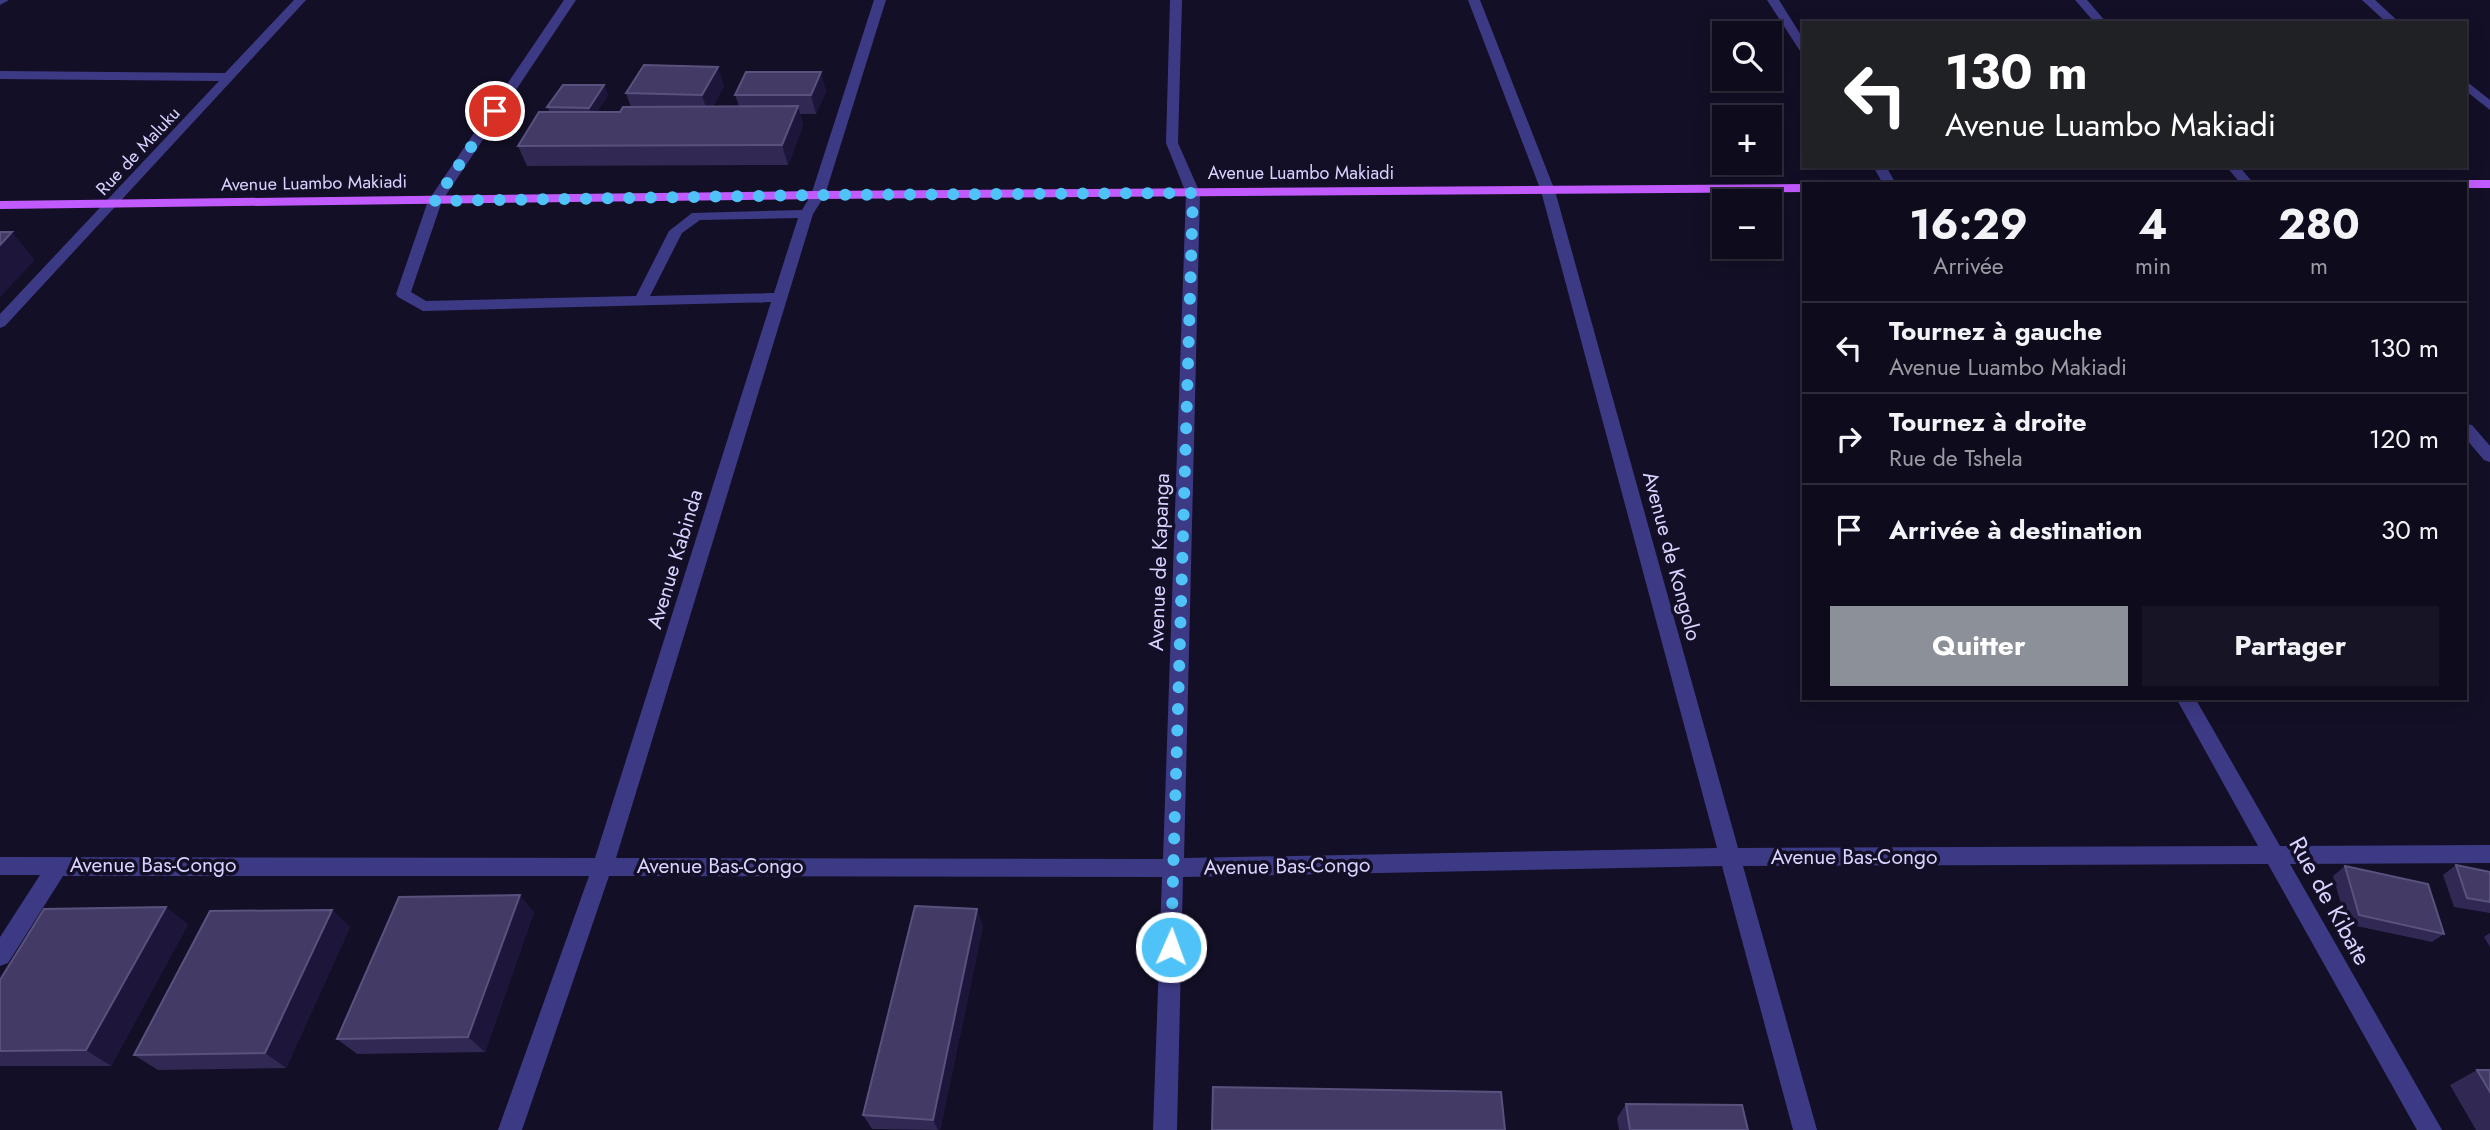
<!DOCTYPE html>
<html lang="fr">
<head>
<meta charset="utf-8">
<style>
	:root { --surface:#0e0b1c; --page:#171425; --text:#f1f3f6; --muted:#9b9ba3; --line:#2e2b3b; --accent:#8c9099 }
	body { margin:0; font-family:Jost,sans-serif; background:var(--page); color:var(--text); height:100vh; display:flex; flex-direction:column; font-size:26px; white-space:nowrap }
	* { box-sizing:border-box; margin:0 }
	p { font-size:23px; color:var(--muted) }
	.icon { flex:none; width:38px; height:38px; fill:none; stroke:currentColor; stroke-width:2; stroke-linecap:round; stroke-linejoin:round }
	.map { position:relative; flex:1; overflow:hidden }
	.details { position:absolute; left:1802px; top:182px; width:665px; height:518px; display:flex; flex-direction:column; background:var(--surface); border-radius:0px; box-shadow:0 4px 18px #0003,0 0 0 2px var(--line) }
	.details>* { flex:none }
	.top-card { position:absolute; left:1802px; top:21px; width:665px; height:147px; border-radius:0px; box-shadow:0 4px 18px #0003,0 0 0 2px var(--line); background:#202124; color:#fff; overflow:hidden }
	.controls { position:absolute; left:1712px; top:21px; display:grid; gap:14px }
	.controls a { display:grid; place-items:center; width:70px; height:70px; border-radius:0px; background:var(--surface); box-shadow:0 4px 18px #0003,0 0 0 2px var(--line); font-size:35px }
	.pin { position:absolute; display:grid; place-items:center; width:60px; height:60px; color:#fff; margin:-30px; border:4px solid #fff; border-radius:50%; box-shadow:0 2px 7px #0007 }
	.me { position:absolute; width:77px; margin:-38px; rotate:2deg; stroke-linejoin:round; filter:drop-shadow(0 0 5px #0008) }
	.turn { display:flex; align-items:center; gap:24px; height:147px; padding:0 28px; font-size:32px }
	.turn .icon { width:91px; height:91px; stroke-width:2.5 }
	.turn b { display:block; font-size:49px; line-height:60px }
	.eta { display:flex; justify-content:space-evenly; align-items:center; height:119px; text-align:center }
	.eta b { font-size:42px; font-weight:700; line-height:49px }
	.primary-button { display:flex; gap:14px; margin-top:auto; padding:14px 28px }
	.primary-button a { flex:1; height:80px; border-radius:0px; background:var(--accent); color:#fff; font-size:28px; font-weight:700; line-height:80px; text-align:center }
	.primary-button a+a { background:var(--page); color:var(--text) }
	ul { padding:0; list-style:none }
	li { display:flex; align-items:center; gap:21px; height:91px; padding:0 28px; border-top:2px solid var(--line) }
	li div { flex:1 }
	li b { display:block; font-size:26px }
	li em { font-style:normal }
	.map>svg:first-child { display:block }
</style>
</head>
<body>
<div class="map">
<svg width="2490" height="1130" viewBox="0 0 2490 1130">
	<rect width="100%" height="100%" fill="#130f26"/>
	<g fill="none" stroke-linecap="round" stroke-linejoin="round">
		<g fill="#3d3a85" fill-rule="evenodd">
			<path d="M0,0H9L0,5Z"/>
			<path d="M294,0H306L5,326L0,328V314L219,81L0,79V71L225,73Z"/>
			<path d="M564,0H576L442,201L411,292L426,301L636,296L669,231L692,213L802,210L811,195L874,0H886L825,195L813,214L616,858L1163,859L1186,193L1166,143L1170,0H1182L1178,143L1200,193L1184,858L1717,848L1541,191L1468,0H1480L1555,191L1738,848L2258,846L2176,698H2195L2280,846L2490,845V863L2290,864L2442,1130H2417L2268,864L1743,866L1817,1130H1793L1722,866L1183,877L1177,1130H1153L1162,877L609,876L522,1130H498L589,876H63L8,963L0,966V937L40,875H0V857L595,858L771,302L423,311L398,297L396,294L428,201ZM798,218L774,293L650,296L682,233L700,220Z"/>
			<path d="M1767,0H1779L1804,40V52L1800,51Z"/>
			<path d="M2075,0H2087L2107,23H2095Z"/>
			<path d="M2362,0H2375L2400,23H2387Z"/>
			<path d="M2466,81L2490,100V110L2466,91Z"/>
			<path d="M1873,166H1886L1896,184H1883Z"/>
			<path d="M2226,166H2239L2254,184H2241Z"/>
			<path d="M2466,424L2472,425L2490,446V462L2484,460L2466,439Z"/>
		</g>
		<g fill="#c25bff" fill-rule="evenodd">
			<path d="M2466,180H2490V188H2466V184H2460Z"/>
			<path d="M1804,184V192L818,199L0,209V201L818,191Z"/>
		</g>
	</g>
	<g fill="#312854">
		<path d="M604,85L608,95L597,112H620L631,107L626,93L724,86L713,106H739L735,95L826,91L816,114H800L803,125L788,165L527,166L518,146L550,112L547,107Z"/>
		<path d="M2456,865L2490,872V913L2454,907L2443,875Z"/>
		<path d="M2345,866L2444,934L2432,942L2347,924L2333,876Z"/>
		<path d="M332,910L350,927L286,1068L158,1070L134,1055Z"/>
		<path d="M534,912L485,1052L357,1054L337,1039Z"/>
		<path d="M188,924L111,1066H0V980Z"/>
		<path d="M983,926L940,1130L872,1129L863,1115Z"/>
		<path d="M2490,933V947L2484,937Z"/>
		<path d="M2477,1070H2490V1130H2476L2450,1085Z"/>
		<path d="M1626,1104L1748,1130H1619L1617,1118Z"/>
	</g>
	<g fill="#1d163a">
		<path d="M718,67L724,86L708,114L702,95Z"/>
		<path d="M821,72L826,91L816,114L811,95Z"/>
		<path d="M604,85L608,95L593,118L589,108Z"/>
		<path d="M798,106L803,125L788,165L782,145Z"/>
		<path d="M12,232L35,260L0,297V245Z"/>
		<path d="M520,895L534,912L485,1052L468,1037Z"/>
		<path d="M166,907L188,924L111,1066L86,1050Z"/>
		<path d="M977,909L983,926L940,1130H938L933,1120Z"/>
		<path d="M332,910L350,927L286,1068L265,1053Z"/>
	</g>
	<g fill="#433a66" stroke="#5a527e" stroke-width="2">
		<path d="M644,65L718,67L702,95L626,93Z"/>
		<path d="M746,72H821L811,95H735Z"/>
		<path d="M563,85H604L589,108L547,107Z"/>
		<path d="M798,106L782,145L518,146L539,112H620L623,107Z"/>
		<path d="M0,232H12L0,245Z"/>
		<path d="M2456,865L2490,872V902L2467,898Z"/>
		<path d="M2345,866L2428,884L2444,934L2359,915Z"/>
		<path d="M520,895L468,1037L337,1039L399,897Z"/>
		<path d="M915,906L977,909L933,1120L863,1115Z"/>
		<path d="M166,907L86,1050L0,1051V980L44,909Z"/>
		<path d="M332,910L265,1053L134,1055L210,911Z"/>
		<path d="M2477,1070H2490V1092Z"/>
		<path d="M1213,1087L1501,1092L1505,1130H1212Z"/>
		<path d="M1626,1104L1742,1105L1748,1130H1630Z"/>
	</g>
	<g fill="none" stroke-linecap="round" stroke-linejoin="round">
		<path stroke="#4fc3f7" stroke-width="12" stroke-dasharray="0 21.6" d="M495,111L435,201L818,195L1193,193L1171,947"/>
	</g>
	<g text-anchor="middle" stroke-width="7" stroke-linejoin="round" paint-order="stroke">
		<g font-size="18" fill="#d9d4ff" stroke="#130f26">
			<text transform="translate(138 151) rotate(-47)" y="6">Rue de Maluku</text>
			<text x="1301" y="179">Avenue Luambo Makiadi</text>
			<text transform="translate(314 183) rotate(-1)" y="6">Avenue Luambo Makiadi</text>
		</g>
		<g font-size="21" fill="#d9d4ff" stroke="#130f26">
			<text transform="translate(1672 556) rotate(75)" y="7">Avenue de Kongolo</text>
			<text transform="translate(675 559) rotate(-73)" y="7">Avenue Kabinda</text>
			<text transform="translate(1159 562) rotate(-88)" y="7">Avenue de Kapanga</text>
			<text x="1854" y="864">Avenue Bas-Congo</text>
			<text x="153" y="872">Avenue Bas-Congo</text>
			<text x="720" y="873">Avenue Bas-Congo</text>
			<text transform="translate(1287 866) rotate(-1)" y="7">Avenue Bas-Congo</text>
		</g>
		<g font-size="24" fill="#d9d4ff" stroke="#130f26">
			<text transform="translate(2330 901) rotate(61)" y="8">Rue de Kibate</text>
		</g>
	</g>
</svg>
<div class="controls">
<a><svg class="icon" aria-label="search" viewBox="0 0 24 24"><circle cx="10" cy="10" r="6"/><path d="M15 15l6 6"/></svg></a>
<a>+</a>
<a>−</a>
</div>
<div class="pin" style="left:495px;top:111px;background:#d93025"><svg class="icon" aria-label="arrive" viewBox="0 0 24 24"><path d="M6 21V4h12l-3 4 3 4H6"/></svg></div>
<svg class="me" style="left:1171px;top:947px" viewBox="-20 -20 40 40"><circle r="17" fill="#4fc3f7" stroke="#fff" stroke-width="3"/><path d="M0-11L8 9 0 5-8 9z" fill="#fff"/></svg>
<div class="top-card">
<div class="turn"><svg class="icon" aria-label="left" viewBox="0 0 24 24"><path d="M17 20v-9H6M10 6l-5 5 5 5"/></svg><div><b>130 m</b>Avenue Luambo Makiadi</div></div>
</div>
<section class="details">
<div class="eta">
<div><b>16:29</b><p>Arrivée</p></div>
<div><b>4</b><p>min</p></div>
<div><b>280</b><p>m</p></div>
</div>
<ul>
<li><svg class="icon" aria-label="left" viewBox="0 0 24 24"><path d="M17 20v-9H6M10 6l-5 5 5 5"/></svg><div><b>Tournez à gauche</b><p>Avenue Luambo Makiadi</p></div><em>130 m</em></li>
<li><svg class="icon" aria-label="right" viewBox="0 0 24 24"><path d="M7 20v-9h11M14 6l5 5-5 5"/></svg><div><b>Tournez à droite</b><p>Rue de Tshela</p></div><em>120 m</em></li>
<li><svg class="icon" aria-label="arrive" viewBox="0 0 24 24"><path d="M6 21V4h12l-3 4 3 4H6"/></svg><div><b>Arrivée à destination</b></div><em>30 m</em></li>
</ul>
<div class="primary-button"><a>Quitter</a><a>Partager</a></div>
</section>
</div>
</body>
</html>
